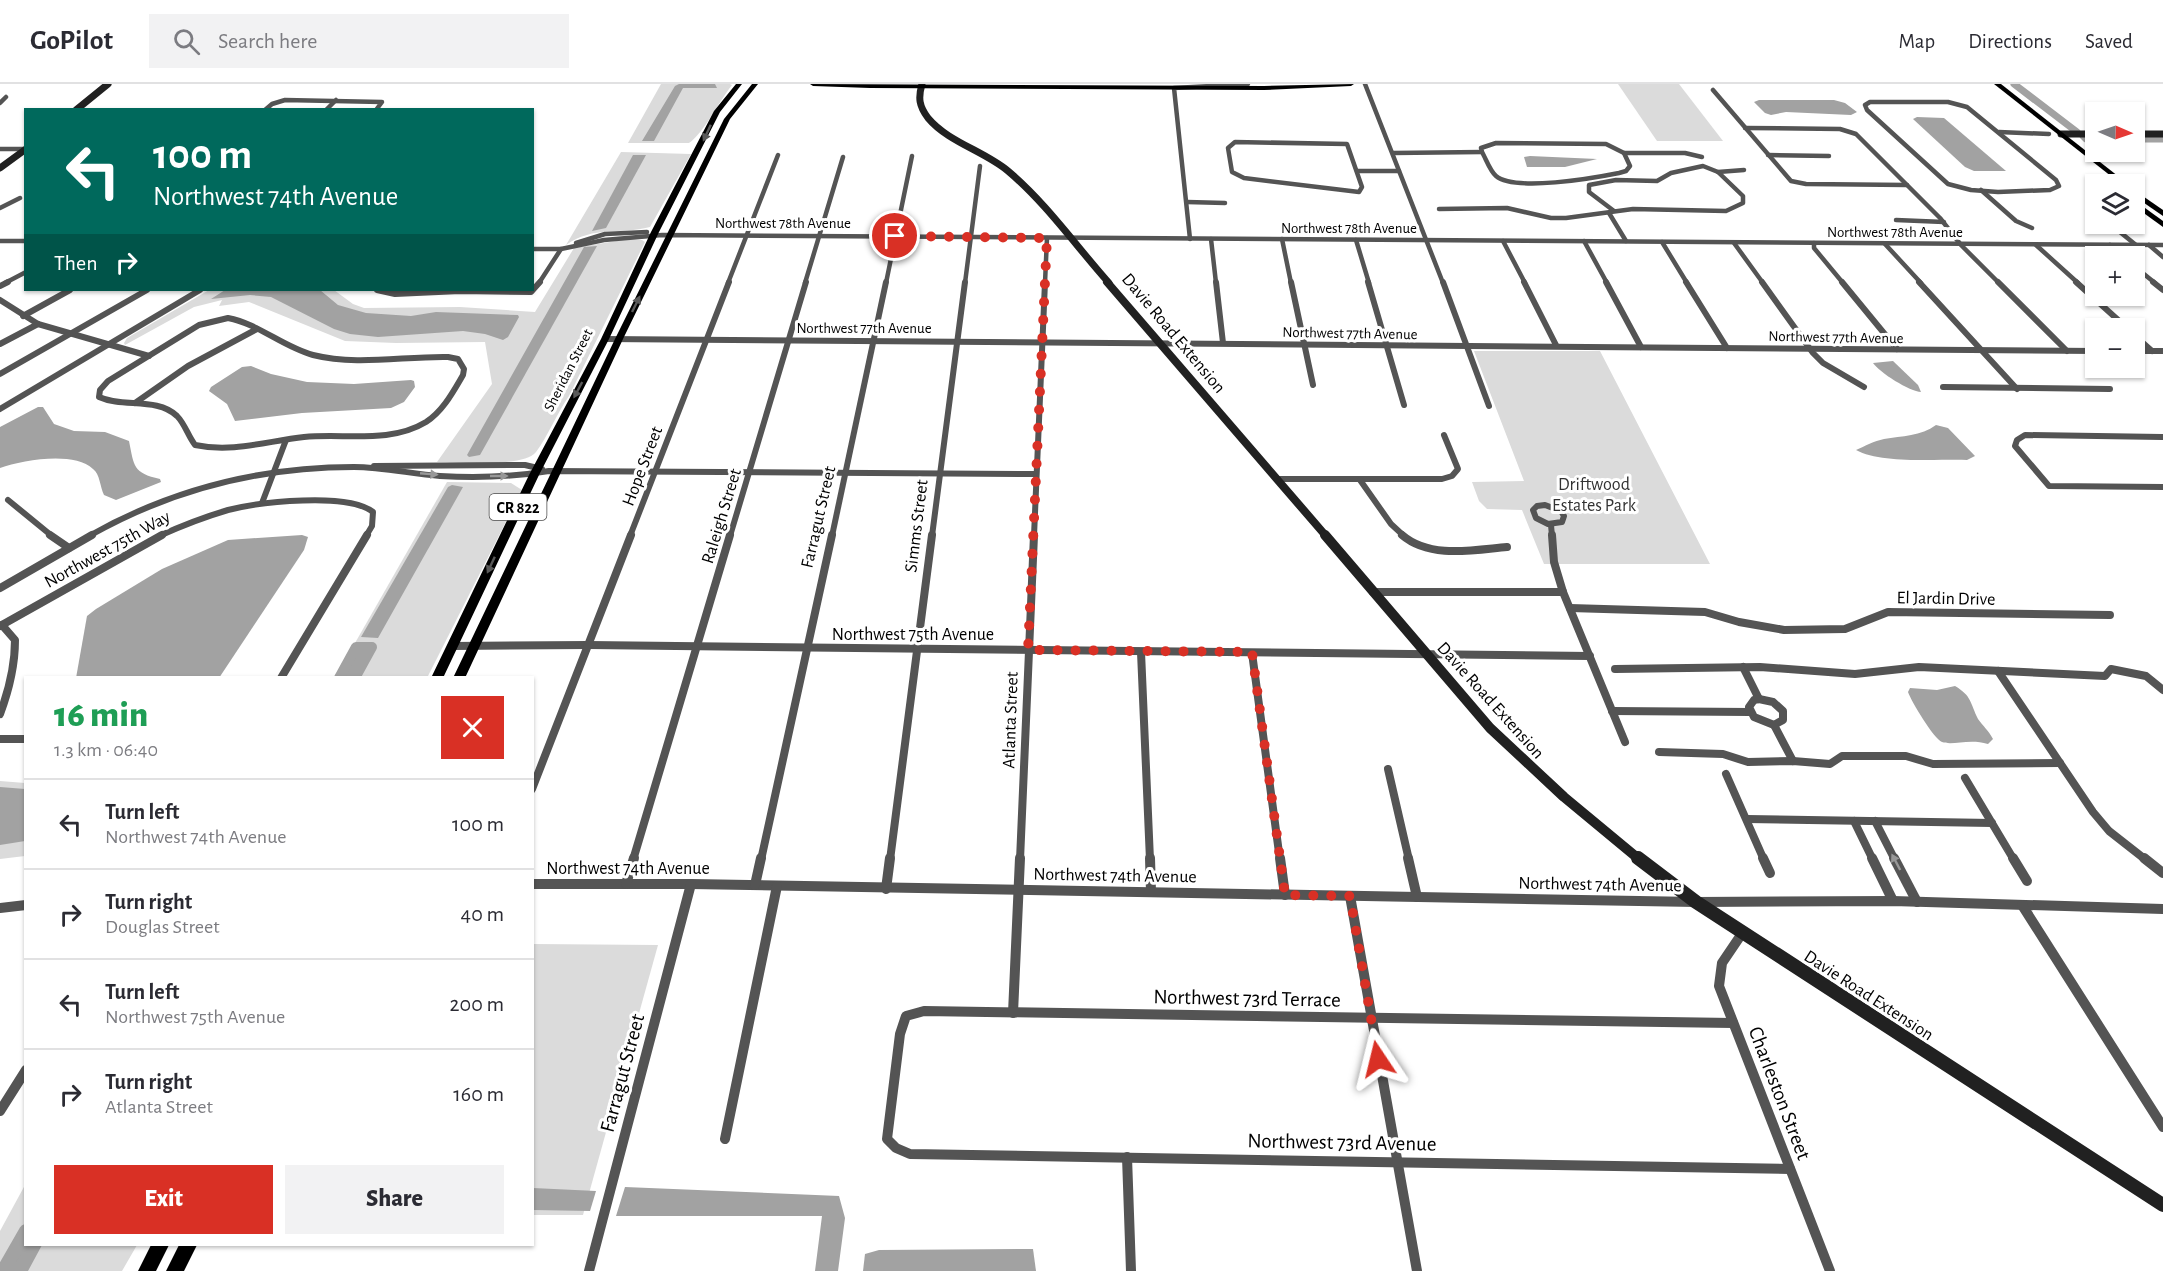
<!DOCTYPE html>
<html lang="en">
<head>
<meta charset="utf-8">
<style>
	:root { --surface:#fff; --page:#f2f2f3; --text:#2b2b33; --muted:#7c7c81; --line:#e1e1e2; --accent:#d93025 }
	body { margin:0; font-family:"Alegreya Sans",sans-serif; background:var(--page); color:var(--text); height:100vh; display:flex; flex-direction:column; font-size:22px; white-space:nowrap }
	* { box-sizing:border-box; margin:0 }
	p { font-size:20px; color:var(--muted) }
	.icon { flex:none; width:33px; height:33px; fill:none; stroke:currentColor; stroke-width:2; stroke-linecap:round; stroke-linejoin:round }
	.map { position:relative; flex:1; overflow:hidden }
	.panel { position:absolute; left:24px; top:592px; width:510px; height:570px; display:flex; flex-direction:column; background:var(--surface); border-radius:0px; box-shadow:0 2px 4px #0004 }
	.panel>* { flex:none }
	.banner { position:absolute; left:24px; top:24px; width:510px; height:183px; border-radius:0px; box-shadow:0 2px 4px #0004; background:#00695c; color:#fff; overflow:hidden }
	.needle { width:39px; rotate:92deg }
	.controls { position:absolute; left:2085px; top:18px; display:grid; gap:12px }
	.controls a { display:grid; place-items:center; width:60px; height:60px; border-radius:0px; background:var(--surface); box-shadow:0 2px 4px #0004; font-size:30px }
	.pin { position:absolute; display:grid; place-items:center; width:51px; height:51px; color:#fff; margin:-26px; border:3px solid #fff; border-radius:50%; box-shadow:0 2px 6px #0007 }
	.me { position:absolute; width:66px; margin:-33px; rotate:350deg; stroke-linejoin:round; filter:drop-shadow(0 0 4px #0008) }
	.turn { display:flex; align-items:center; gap:21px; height:126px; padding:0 30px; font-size:27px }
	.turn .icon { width:78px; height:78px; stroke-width:2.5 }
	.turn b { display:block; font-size:42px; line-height:51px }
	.then { display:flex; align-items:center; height:57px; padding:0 30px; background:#0003; gap:12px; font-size:22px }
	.round { display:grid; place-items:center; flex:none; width:63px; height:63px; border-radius:0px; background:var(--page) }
	.head { display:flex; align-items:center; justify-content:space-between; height:102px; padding:0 30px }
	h1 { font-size:36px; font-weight:800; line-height:45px; color:#1e9e55 }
	.cta { display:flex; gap:12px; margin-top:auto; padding:12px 30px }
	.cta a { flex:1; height:69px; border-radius:0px; background:var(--accent); color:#fff; font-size:24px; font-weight:800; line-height:69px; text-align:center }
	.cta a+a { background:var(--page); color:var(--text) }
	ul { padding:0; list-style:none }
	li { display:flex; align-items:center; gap:18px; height:90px; padding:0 30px; border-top:2px solid var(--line) }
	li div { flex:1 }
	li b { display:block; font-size:22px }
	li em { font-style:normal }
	header { display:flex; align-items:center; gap:36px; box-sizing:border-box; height:84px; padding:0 30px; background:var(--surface); border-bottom:2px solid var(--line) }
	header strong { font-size:28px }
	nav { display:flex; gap:33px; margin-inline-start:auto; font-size:21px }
	.search { width:420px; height:54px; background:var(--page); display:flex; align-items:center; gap:15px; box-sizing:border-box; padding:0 21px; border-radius:0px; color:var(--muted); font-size:22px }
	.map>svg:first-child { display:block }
</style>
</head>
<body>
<header>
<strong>GoPilot</strong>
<div class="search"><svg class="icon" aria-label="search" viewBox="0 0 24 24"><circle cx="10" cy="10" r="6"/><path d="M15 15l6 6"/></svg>Search here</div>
<nav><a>Map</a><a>Directions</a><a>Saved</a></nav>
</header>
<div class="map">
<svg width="2163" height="1187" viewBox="0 0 2163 1187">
	<rect width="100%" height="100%" fill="#fff"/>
	<g fill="#dbdbdb">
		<path d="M661,0H730L732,1C719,17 704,49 689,59H628Z"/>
		<path d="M1618,0H1679L1723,57H1657Z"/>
		<path d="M621,68L691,70L650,143C619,151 595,141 566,161Z"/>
		<path d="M628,155L642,156L645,158L569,312C557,329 547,354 536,368C523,384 458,378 437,378L492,300L485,258L396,259L345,257L249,218L219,222L222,216L194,223L125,261L124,259L127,254L209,206H334L353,220L364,224L460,223L535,228L574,164Z"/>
		<path d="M1474,267H1600L1710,480H1544L1522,426L1487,425L1479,417L1472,398L1524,397Z"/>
		<path d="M447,398L511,399L522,406L427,594H335Z"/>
		<path d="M0,697L25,699V772L0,775Z"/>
		<path d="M533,860L658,861L583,1131H533Z"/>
		<path d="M25,1101L26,1161H137L122,1187H0V1147Z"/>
	</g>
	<g fill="#a2a2a2">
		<path d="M679,0H715L717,4H683L654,57H642L675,2Z"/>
		<path d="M1759,16H1834L1845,19L1857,28L1851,31L1786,28L1771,31L1765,29L1754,18Z"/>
		<path d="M1917,33L1944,34L2006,87H1974L1965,83L1913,35Z"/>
		<path d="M633,71H646L606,144L592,147Z"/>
		<path d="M1530,72L1597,75L1565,83H1527L1524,73Z"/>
		<path d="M597,162L480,371L469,373L467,371L584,163Z"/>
		<path d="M225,206H320L338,221L366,229L411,232L436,228L518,231L519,233L508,253L503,256L485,250L463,247L378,253L350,250L334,245L271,213L250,211L211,215Z"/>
		<path d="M1893,277L1918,301L1921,308C1910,308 1879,288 1873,279Z"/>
		<path d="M251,282L271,290L307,298L354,300L411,296L414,297L415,303L404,318L391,324L302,329L235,337L227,320L209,307L211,303L242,283Z"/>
		<path d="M38,323H43L54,340L74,347L105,348L129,357C134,382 133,389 160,395L161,398L116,416L104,411C100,403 100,390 93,385C74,367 23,376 0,384V343Z"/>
		<path d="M1936,341L1948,344L1975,372L1967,376C1937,375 1881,380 1856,366C1865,362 1874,357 1884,355C1902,352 1921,352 1936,341Z"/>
		<path d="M452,401L463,403L378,554L361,553L448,403Z"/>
		<path d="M302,451L308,453L304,466L219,594H76L87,532L96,525L162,485L228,456Z"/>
		<path d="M356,563H372L355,594H339Z"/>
		<path d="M1955,602C1972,612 1970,619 1978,635C1983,642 1989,647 1993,655L1988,660C1969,654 1953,662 1942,658C1934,655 1911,617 1908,608L1910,604L1937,606Z"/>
		<path d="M0,703L25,705V757L0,761Z"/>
		<path d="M625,1103L839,1112L845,1134L838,1187H815L822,1132H616Z"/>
		<path d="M533,1104L596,1107L590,1127L533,1126Z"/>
		<path d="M25,1147L26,1161H42L28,1187H3Z"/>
		<path d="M1033,1165L1036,1187H863L865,1170L879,1166Z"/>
	</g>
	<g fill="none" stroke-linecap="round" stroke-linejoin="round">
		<g stroke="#a2a2a2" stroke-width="7">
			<path d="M2014,0L2077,48"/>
			<path d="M2083,52L2086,55H2096"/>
			<path d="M2134,55H2163"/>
		</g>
		<path stroke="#a2a2a2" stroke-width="10" d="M339,594L356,563H372L355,594"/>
		<path stroke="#a2a2a2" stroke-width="14" d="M3,1187L26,1147"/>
		<g stroke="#545454" stroke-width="4.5">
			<path d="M1365,0L1443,199"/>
			<path d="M1713,6L1791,97L1806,100L1907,101"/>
			<path d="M1870,18H1948L1967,23L2056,96L2059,102L2050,106L1998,108L1971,106L1948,100L1867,26L1865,21Z"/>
			<path d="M0,19L6,13"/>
			<path d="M265,26L272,20L285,16L382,18L376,26"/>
			<path d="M326,26L336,16"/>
			<path d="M1745,44L1840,45L1856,50L1940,134L1961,161L1999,199"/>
			<path d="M1999,48L2049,50"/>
			<path d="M1235,58L1347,60L1362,103L1359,108L1244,94L1232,88L1228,64Z"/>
			<path d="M1496,59L1606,60L1624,69L1630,82L1626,87L1619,89C1594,94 1515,108 1496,92C1490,87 1486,75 1482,68L1481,64Z"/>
			<path d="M0,65H25"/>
			<path d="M1393,69L1482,68"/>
			<path d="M1624,69H1685L1702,73"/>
			<path d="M1768,71L1829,72"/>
			<path d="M1357,87H1399"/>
			<path d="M1718,88L1744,86"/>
			<path d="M1981,106L2016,137L2032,144"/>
			<path d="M1187,118L1225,119"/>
			<path d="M0,124L20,114"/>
			<path d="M1439,125L1507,124L1551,134H1566L1633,125L1726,127L1743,119V112L1718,88L1703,82L1671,89L1657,97L1616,96L1589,101V108L1614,127"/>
			<path d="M1609,129L1626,157"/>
			<path d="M1896,136L1944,138"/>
			<path d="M2110,140L2136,161"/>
			<path d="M1190,155L1174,4L1248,0"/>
			<path d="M1211,155L1216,199"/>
			<path d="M1282,155L1291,199"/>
			<path d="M1356,156L1369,199"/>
			<path d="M0,157H26"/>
			<path d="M1503,157L1525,199"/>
			<path d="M1584,157L1607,199"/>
			<path d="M1662,158L1687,199"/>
			<path d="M576,159L605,150L647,148"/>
			<path d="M1734,159L1763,199"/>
			<path d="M1814,159V164L1843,199"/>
			<path d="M1885,160L1921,199"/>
			<path d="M2036,161L2078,199"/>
			<path d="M2110,161L2124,172"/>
			<path d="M2149,161L2163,173"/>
			<path d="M532,165H561L604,156L662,151L2163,161"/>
			<path d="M2134,182L2155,199"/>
			<path d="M5,199L26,188"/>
			<path d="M539,199L561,165"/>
			<path d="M728,199L778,71"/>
			<path d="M805,199L843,73"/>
			<path d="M886,199L912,72"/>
			<path d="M965,199L980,82"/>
			<path d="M1045,199L1047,154"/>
		</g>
		<g stroke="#545454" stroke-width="6">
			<path d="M1216,198L1223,259"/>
			<path d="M1291,198L1313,301"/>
			<path d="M1368,198L1404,321"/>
			<path d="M1443,198L1489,322"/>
			<path d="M1524,198L1556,261"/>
			<path d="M1606,198L1641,263"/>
			<path d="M1686,198L1727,264"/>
			<path d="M1762,198L1813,269L1823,279L1864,303"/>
			<path d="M1842,198L1897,265"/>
			<path d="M1919,198L2017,305"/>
			<path d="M1998,198L2067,267"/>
			<path d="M2076,198L2127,244"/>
			<path d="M2153,198L2163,206"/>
			<path d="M0,202L8,198"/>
			<path d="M377,206L395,210L460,207L531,208L540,198"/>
			<path d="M0,216L38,240L149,272"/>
			<path d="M23,232L70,206"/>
			<path d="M228,234C259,240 283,263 313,271C357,282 404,272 448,273L458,275L464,285L463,291C453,308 443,327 426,338C390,360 344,349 304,353C267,357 233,369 195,361C188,352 185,340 177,332C157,313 123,324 99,313L100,306L108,297L199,241Z"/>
			<path d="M2134,251L2152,267"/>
			<path d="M605,255L2096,267"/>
			<path d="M0,260L38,240"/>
			<path d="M2134,267H2163"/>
			<path d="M0,290L147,206"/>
			<path d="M1943,303L2110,305"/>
			<path d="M135,319L188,282L257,245"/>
			<path d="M0,325L200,206"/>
			<path d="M2162,353L2025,351L2017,356L2015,362L2049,402L2163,403"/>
			<path d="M374,382L525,381L542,385"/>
			<path d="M1278,395H1442L1452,392L1458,385L1444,351"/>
			<path d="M1360,396L1391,440L1404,452"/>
			<path d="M8,416L52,452"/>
			<path d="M262,419L286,356"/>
			<path d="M1545,421L1561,427L1564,432L1562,438L1548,440L1536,434L1533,426L1537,422Z"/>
			<path d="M1551,441L1552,452"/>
			<path d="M89,452C172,405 259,383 354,383C383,383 412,390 440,392C476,394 513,393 549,387L1035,390"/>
			<path d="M159,452C181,442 204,433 228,426C260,418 347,408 373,428L372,442L366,452"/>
			<path d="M630,452L729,198"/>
			<path d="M730,452L806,198"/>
			<path d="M832,452L886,198"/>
			<path d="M932,452L965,198"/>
			<path d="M1034,452L1045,198"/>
		</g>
		<g stroke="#545454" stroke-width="8">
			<path d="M50,451L69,464"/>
			<path d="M1402,451C1430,475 1473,466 1507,463"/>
			<path d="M1552,451L1554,478L1563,508L1625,658"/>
			<path d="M0,504L92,451"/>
			<path d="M1373,508H1563"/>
			<path d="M1570,524L1705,528L1739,538L1784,546L1845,545L1888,528L2110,531"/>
			<path d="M0,542L162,451"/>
			<path d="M453,562L589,561L1590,572"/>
			<path d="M1141,568L1150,776"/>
			<path d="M1252,569L1280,776"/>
			<path d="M1743,583L1759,615"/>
			<path d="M1615,585L1760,583L1855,590L1919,583L2105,592L2111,585L2146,592L2163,606"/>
			<path d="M1998,587L2093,728L2109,747L2146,776"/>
			<path d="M281,594L367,451"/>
			<path d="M1759,615L1773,618L1783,627V636L1774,641L1754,633L1749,623L1754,616Z"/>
			<path d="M1612,627L1750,628"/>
			<path d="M0,630C9,606 15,582 15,556L2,541"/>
			<path d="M1774,641L1793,677"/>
			<path d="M0,655H26"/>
			<path d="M1659,668L1723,670L1748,678L1793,677L1830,680L1842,672H1906L1933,680L2060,679"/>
			<path d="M1388,685L1409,776"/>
			<path d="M1726,690L1764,776"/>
			<path d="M1965,694L2014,776"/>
			<path d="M532,705L631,451"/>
			<path d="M1747,735L1992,739"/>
			<path d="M1854,737L1873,776"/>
			<path d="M1875,737L1895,776"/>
			<path d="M633,776L730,451"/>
			<path d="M761,776L832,451"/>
			<path d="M890,776L932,451"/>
			<path d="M1020,776L1034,451"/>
		</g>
		<g stroke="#545454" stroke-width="10">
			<path d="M1150,774L1151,808"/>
			<path d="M1280,774L1285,811"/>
			<path d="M1408,774L1417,813"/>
			<path d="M1763,774L1770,789"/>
			<path d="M1872,774L1893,817"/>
			<path d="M1894,774L1917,818"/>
			<path d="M2013,774L2027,797"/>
			<path d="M2144,774L2163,789"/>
			<path d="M532,800H691L1696,818L1893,817L2163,825"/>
			<path d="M626,800L634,774"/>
			<path d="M755,801L761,774"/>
			<path d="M886,805L890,774"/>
			<path d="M1350,812L1417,1187"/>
			<path d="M2022,821L2163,1043"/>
			<path d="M0,824L26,821"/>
			<path d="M1743,848L1722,879L1719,902L1830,1187"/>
			<path d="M1013,929L1020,774"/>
			<path d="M1733,939L924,927L906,932L900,950L887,1055L896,1064L910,1070L1790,1085"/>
			<path d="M0,1027L26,986"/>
			<path d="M725,1055L777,802"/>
			<path d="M1127,1073L1131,1187"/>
			<path d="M589,1187L691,800"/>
		</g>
		<g stroke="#212121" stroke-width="7">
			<path d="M922,0C918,14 919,22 928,34C948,58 984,67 1008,87C1046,119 1076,162 1109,199"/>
			<path d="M76,26L108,0"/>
			<path d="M2061,50H2096"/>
			<path d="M2134,50H2163"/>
			<path d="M0,84L26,65"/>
		</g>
		<path stroke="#212121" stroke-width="8" d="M1107,198L1326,452"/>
		<path stroke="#212121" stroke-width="10" d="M1325,451L1490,644L1564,713L1640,776"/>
		<path stroke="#212121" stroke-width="14" d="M1638,774L1696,818L2163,1121"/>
		<g fill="#000" fill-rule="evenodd">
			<path d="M736,0H742L720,28L659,148L609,255L539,391L443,594H431L529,391L601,255L651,148L714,27Z"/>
			<path d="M752,0H758L730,35L623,255L465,594H453L615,255L724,35Z"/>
			<path d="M810,0L1264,2L1354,0L1351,2L1264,6L870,4L813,2Z"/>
			<path d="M1994,0H2001L2128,100H2121Z"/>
			<path d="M2134,106L2163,126V132L2134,112Z"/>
			<path d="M2134,116L2163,137V143L2134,122Z"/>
			<path d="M151,1161H169L156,1187H138Z"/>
			<path d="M179,1161H197L184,1187H166Z"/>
		</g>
	</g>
	<defs><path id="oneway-solid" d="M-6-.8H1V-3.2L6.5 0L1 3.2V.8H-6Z" transform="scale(1.5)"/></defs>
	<g fill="#595959">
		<use href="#oneway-solid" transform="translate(707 49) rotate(115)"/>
		<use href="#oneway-solid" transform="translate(636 220) rotate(-64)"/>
		<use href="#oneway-solid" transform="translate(578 306) rotate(118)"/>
		<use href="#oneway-solid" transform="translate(491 481) rotate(115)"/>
	</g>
	<g fill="#989898">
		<use href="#oneway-solid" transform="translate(429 390) rotate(5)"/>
		<use href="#oneway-solid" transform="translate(499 392)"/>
		<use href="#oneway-solid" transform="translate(1896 778) rotate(-118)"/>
	</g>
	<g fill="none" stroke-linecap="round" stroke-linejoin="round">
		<path stroke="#d93025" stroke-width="10" stroke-dasharray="0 18" d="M895,152L1047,154L1028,566L1252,568L1285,811L1350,812L1378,975"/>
	</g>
	<g text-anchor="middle" stroke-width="6" stroke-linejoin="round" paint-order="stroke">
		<g font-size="15" fill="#000" stroke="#fff">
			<text x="783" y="144">Northwest 78th Avenue</text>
			<text x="1349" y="149">Northwest 78th Avenue</text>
			<text x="1895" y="153">Northwest 78th Avenue</text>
			<text x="864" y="249">Northwest 77th Avenue</text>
			<text transform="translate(1350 249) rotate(1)" y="5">Northwest 77th Avenue</text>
			<text transform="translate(1836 253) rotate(1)" y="5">Northwest 77th Avenue</text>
			<text transform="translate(568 286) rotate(-63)" y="5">Sheridan Street</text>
		</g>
		<rect fill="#fff" stroke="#4c4c4c" stroke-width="1.5" x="489.5" y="410" width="57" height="26" rx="4.5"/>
		<g font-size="16" font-weight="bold" fill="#000">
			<text x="518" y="429">CR 822</text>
		</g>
		<g font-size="18" fill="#000" stroke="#fff">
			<text transform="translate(1174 249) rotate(50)" y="6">Davie Road Extension</text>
			<text transform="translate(642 382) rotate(-69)" y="6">Hope Street</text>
			<text transform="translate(721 432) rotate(-73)" y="6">Raleigh Street</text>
			<text transform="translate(818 433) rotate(-77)" y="6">Farragut Street</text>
			<text transform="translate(916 442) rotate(-83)" y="6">Simms Street</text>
			<text transform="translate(107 465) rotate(-29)" y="6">Northwest 75th Way</text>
			<text transform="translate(1946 514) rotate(1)" y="6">El Jardin Drive</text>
			<text x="913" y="556">Northwest 75th Avenue</text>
			<text transform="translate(1491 616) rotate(48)" y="6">Davie Road Extension</text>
			<text transform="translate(1010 636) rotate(-88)" y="6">Atlanta Street</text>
			<text x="628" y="790">Northwest 74th Avenue</text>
			<text transform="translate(1115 791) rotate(1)" y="6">Northwest 74th Avenue</text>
			<text transform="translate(1600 800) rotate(1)" y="6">Northwest 74th Avenue</text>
			<text transform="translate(1869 911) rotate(33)" y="6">Davie Road Extension</text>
		</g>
		<g font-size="18" fill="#323232" stroke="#fff">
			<text x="1594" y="406">Driftwood<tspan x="1594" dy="21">Estates Park</tspan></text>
		</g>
		<g font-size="21" fill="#000" stroke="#fff">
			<text transform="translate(1247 914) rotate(1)" y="7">Northwest 73rd Terrace</text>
			<text transform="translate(622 989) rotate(-75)" y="7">Farragut Street</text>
			<text transform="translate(1780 1009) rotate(69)" y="7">Charleston Street</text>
			<text transform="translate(1342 1058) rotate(1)" y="7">Northwest 73rd Avenue</text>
		</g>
	</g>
</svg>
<div class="controls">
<a><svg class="needle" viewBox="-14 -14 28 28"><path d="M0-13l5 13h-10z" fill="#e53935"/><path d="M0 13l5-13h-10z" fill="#7c7c81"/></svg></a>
<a><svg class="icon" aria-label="layers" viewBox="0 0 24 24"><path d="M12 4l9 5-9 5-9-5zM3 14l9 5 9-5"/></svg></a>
<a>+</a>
<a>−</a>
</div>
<div class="pin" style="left:895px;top:152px;background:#d93025"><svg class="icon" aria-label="arrive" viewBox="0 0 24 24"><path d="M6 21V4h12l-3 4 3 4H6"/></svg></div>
<svg class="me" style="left:1378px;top:975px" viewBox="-20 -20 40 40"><path d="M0-17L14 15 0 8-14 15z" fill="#d93025" stroke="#fff" stroke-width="4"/></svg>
<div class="banner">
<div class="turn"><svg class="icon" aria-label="left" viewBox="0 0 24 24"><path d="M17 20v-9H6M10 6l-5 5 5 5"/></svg><div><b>100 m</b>Northwest 74th Avenue</div></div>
<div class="then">Then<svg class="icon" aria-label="right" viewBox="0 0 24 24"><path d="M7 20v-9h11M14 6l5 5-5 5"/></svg></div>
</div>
<section class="panel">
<div class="head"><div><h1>16 min</h1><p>1.3 km · 06:40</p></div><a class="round" style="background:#d93025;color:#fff"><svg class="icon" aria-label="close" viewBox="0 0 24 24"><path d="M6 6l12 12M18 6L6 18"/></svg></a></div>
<ul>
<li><svg class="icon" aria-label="left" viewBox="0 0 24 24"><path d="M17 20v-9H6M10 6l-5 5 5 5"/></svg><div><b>Turn left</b><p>Northwest 74th Avenue</p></div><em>100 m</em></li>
<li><svg class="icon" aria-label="right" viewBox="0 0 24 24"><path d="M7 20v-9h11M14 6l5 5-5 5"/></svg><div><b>Turn right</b><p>Douglas Street</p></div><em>40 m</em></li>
<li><svg class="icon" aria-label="left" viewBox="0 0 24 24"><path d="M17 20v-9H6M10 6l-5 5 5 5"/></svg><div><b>Turn left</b><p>Northwest 75th Avenue</p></div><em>200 m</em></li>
<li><svg class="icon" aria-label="right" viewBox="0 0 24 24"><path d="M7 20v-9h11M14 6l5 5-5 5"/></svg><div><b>Turn right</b><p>Atlanta Street</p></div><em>160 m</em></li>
</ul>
<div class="cta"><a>Exit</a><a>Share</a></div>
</section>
</div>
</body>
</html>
